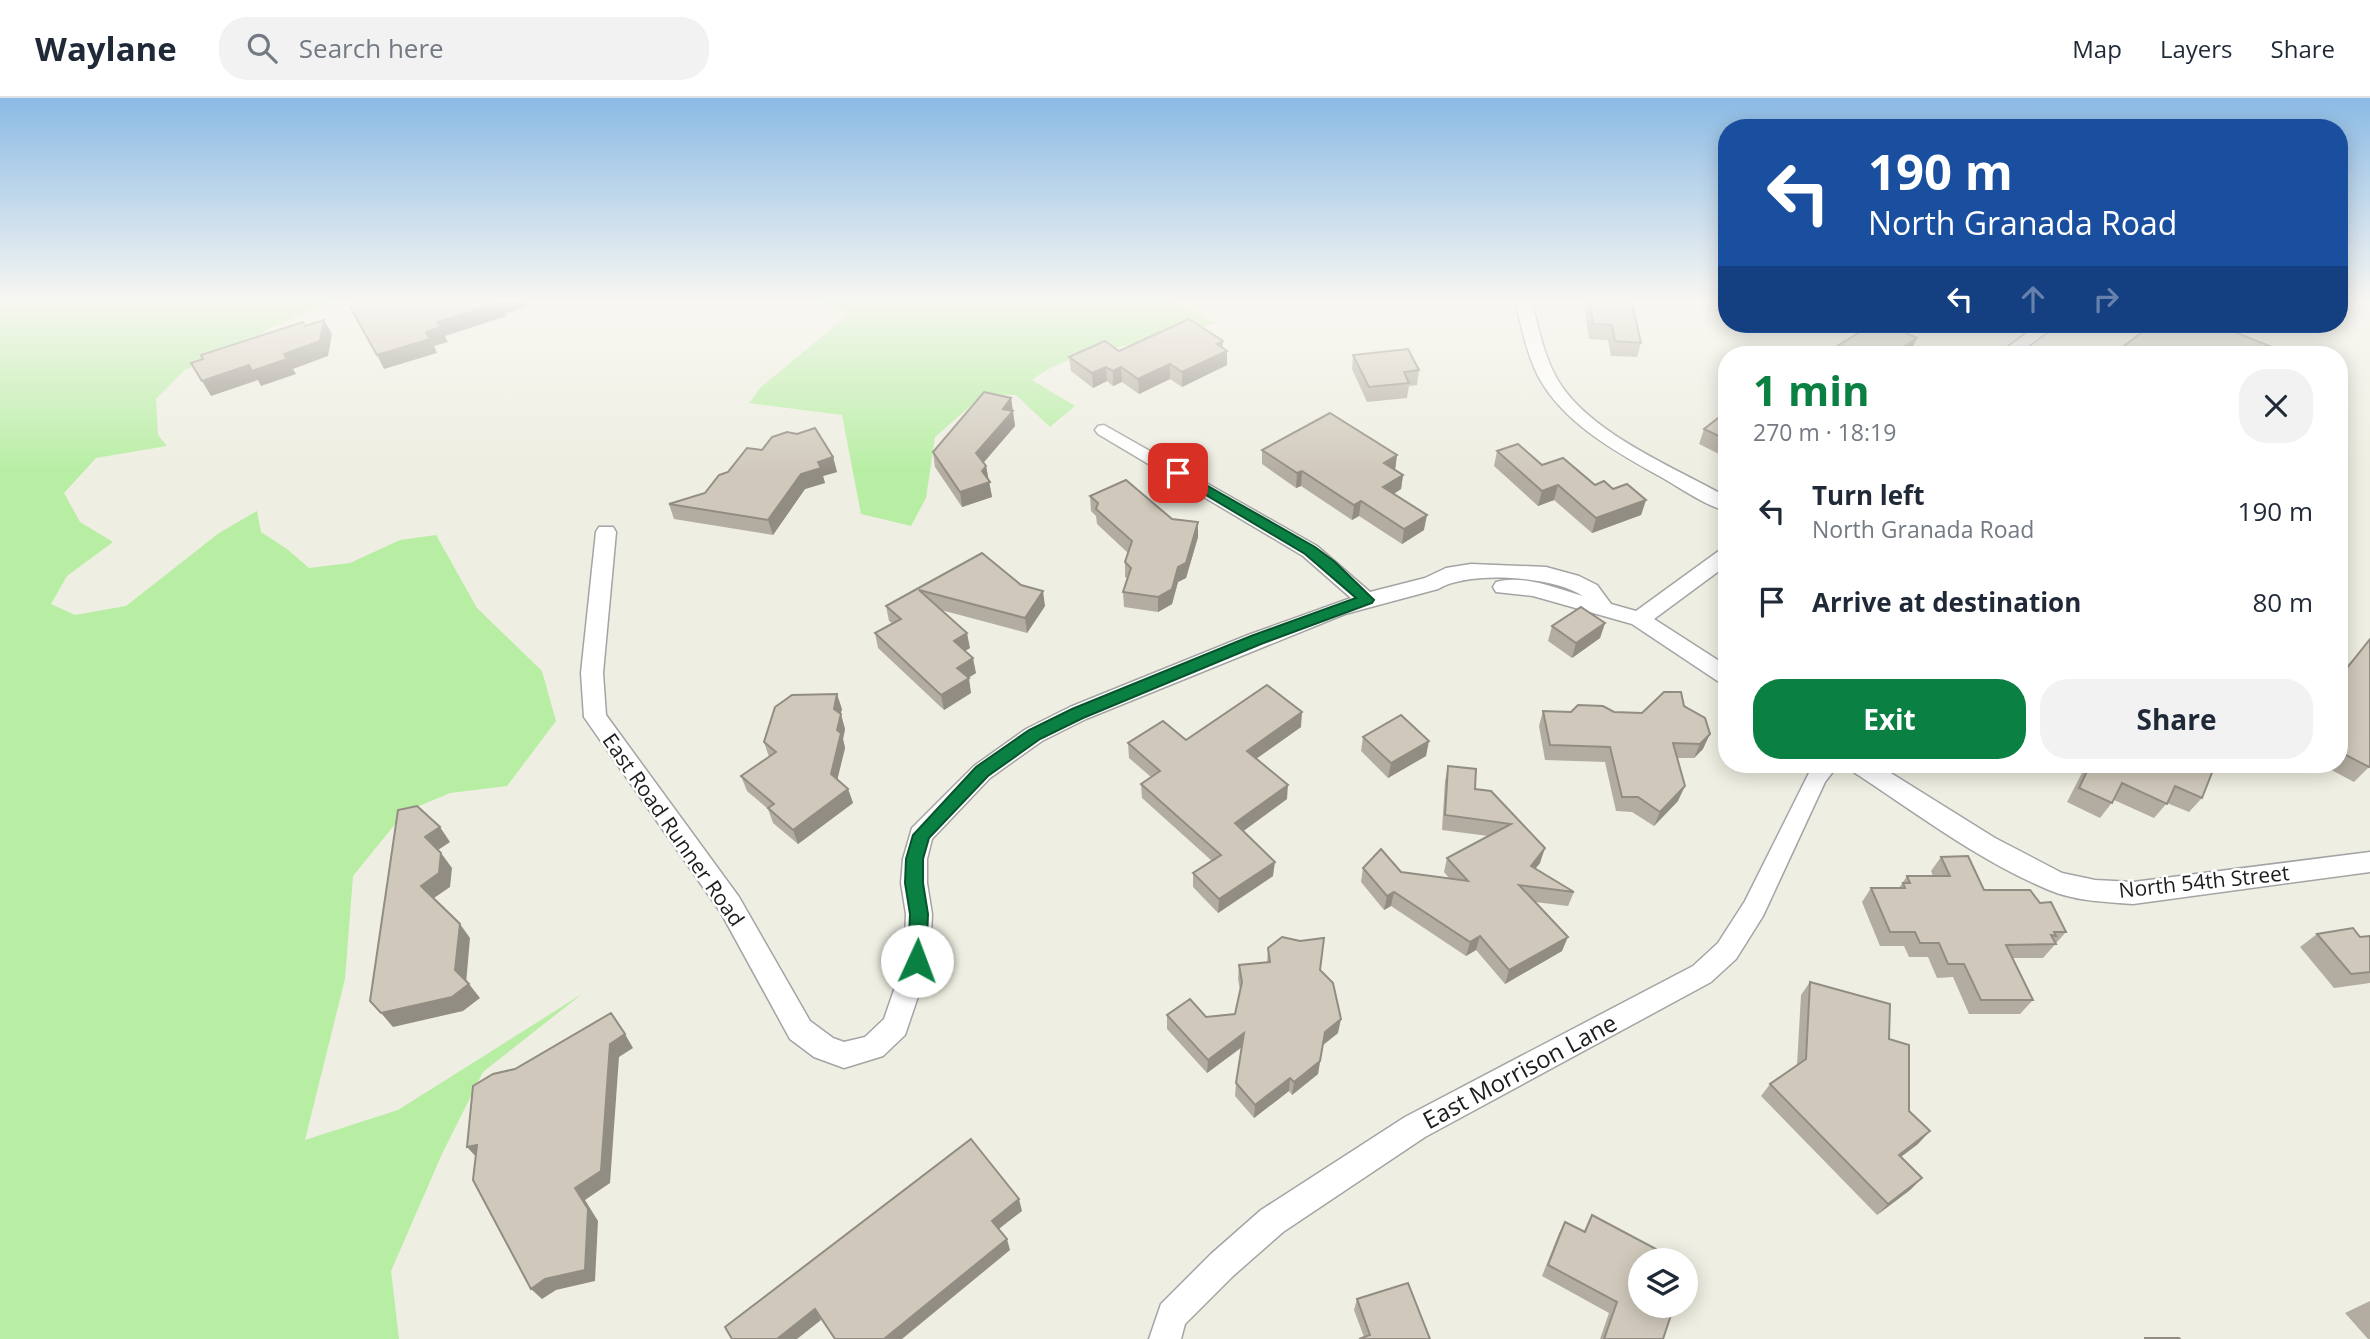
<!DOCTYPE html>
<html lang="en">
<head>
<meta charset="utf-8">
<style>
	:root { --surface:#fff; --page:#f2f2f3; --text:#1f2937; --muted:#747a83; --line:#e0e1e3; --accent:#0b8043 }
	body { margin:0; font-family:"Open Sans",sans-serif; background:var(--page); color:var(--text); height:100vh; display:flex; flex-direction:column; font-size:26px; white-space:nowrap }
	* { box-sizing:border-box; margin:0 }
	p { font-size:23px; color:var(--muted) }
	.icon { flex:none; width:38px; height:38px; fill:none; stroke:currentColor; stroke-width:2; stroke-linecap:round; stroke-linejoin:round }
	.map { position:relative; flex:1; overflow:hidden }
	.sheet { position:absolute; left:1718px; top:248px; width:630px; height:427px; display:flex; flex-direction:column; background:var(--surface); border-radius:28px; box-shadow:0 4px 18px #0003 }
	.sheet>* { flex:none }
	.top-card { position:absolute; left:1718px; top:21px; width:630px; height:214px; border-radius:28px; box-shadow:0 4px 18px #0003; background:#1a4fa0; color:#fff; overflow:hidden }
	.controls { position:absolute; left:1628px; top:1150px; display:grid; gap:14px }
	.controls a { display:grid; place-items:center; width:70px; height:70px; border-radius:50%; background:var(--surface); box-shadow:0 4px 18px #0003; font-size:35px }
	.pin { position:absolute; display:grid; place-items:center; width:60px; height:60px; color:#fff; margin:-30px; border-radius:14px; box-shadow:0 4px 10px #0006 }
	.me { position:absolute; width:77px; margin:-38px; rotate:2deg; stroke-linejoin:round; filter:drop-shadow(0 0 5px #0008) }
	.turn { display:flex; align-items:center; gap:24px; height:147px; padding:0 35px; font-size:32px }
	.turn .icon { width:91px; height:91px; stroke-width:2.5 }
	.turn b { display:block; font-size:49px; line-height:60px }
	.lanes { display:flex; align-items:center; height:66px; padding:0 35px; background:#0003; justify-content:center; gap:35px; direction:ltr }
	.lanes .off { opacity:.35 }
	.round { display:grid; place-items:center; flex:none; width:74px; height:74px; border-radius:28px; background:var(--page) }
	.head { display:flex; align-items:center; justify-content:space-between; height:119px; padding:0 35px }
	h1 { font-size:42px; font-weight:700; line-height:52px; color:var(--accent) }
	.primary-button { display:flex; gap:14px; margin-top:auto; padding:14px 35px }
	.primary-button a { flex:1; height:80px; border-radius:28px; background:var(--accent); color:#fff; font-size:28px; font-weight:700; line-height:80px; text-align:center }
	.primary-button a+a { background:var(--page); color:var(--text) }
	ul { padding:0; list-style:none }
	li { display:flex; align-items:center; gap:21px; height:91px; padding:0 35px }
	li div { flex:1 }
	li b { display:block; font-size:26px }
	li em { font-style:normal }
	header { display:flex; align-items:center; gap:42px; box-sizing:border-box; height:98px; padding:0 35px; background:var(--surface); border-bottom:2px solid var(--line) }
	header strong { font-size:33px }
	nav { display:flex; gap:38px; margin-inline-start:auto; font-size:24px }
	.search { width:490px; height:63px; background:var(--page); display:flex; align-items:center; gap:18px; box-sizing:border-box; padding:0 24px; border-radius:28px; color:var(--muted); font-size:26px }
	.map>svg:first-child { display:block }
</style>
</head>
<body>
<header>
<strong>Waylane</strong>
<div class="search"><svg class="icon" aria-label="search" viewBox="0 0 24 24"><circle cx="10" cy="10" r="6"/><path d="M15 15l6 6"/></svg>Search here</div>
<nav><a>Map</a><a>Layers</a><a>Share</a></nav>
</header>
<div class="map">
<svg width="2370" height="1241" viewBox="0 0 2370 1241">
	<rect width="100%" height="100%" fill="#efeee2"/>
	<g fill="#b7eea3">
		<path d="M0,201H338L266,232L248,245L185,272L156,301L158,337L167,348L96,360L64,395L80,424L113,444L67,478L51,506L75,517L126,508L219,435L257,413L261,434L287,451L309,470L350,465L400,442L436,437L477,510L542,573L556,623L507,688L450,695L405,714L353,778L345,881L305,1042L398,1012L582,896L483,974L442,1056L391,1173L399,1241H0Z"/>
		<path d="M821,201H1167L1215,225C1198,230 1180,236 1162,240C1119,250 1068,254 1032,282L1075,308L1050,329L1016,297L984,296L935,339L926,400L911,428L861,416L842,317L749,305L761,289L848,217Z"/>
	</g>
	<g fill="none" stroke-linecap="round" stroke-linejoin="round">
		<g stroke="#a4a4a4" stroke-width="3">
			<g id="street">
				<path d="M1515,201H1531C1538,227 1543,255 1556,279C1586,334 1674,369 1727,399V413C1705,408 1681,390 1661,379C1616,354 1563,325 1538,278C1526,254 1521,227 1515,201Z"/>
				<path d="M2039,226H2058L2016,257H1997Z"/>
				<path d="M1104,327L1317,448L1370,494L1425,480L1446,470L1471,466L1546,469L1579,478L1597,487L1611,506L1636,513L1720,452L1727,450V467L1654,521L1727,568V586L1719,584L1632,526L1533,498L1496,494L1493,489L1496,484C1524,476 1557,491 1583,498C1553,478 1469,472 1438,491L1345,516L1086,621L1042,643L990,680L932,741L927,761V785L932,816L930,863L905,937L883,958L844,970L814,959L790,941L721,815L584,619L581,575L596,434L599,429H613L616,434L603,575L606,617L739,799L810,923L833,940L844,944L865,939L884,921L904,863L906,816L901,785L903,761L912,730L974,668L1026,631L1070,609L1248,537L1351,500L1303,458L1098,336L1095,332L1098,328Z"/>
				<path d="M1813,667H1838L1825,684L1763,818L1736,861L1711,884L1425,1039L1283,1134L1233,1178L1185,1226L1181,1241H1149L1161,1206L1211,1156L1261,1112L1405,1019L1693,868L1718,845L1745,803Z"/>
				<path d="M1848,667H1878L1995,740L2062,775L2095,782L2133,784L2370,754V774L2133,806C2105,804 2075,803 2049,792C1979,763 1915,714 1852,673Z"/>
			</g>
		</g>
		<use href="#street" fill="#fff" fill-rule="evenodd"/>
	</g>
	<g fill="#b3ada1">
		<path d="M1583,201H1631L1641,245L1637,259L1611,258L1608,242L1589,241Z"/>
		<path d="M1222,250L1227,253V267L1182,289L1170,281L1139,296L1122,284L1113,288L1107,283L1093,290L1071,273L1069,259L1119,253Z"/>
		<path d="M1353,257L1419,272L1417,287L1409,288L1407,300L1367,304L1352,271Z"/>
		<path d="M1011,300L1015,328L983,364L986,368L992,399L962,409L935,369L933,354Z"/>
		<path d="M1727,313V360L1699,346L1704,331Z"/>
		<path d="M762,352L833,359L837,374L823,378L825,385L805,391L773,437L674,421L669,406L705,395L728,374Z"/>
		<path d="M1262,352L1397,357L1395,372L1403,377L1401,391L1394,396L1424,432L1402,446L1359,418L1352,422L1301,388L1296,390L1262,366Z"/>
		<path d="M1497,353L1542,367L1595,387L1613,391L1646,402L1641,417L1592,435L1554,402L1538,408L1494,368Z"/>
		<path d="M1090,398L1172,421L1198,424V439L1186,480L1178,484L1172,506L1158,514L1124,509L1123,494L1128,481L1125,479V464L1128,455L1097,426L1096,418L1091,413Z"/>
		<path d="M982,455L1045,508L1027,535L941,512L970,550L965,553L976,575L968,580L971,595L944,612L878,550L875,535L892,525L889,523L886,508Z"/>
		<path d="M1605,525L1600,540L1572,560L1548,543L1552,528Z"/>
		<path d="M2370,541V668L2354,684L2322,667H2340V576Z"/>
		<path d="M1684,608L1703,651L1694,660H1677L1678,703L1654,728L1632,714L1616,713L1605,664L1545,662L1539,628L1543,613L1642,615Z"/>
		<path d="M842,611L840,616L845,631L843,641L845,650L837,682L848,691L853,705L798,746L773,725L768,711L747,693L741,678L769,659L764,644Z"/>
		<path d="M1301,629L1256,661L1287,701L1243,733L1273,778L1218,815L1193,789V775L1212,763L1142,700L1141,686L1151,679L1129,660L1128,645L1186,642Z"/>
		<path d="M1363,639L1426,658L1388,680L1361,653Z"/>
		<path d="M2086,667H2215L2202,700L2189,714L2167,705L2154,720L2114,702L2100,720L2067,704Z"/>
		<path d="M1448,668L1475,691L1491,693L1540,765L1535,771L1574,794L1568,808L1535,804L1562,853L1505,886L1476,852L1466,858L1391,808L1384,812L1361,784L1363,770L1449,780L1444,774L1447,760L1488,738L1442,732L1445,683Z"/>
		<path d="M1941,759L1984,792L2040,805L2066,834L2043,860H2013L2033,902L2020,916H1969L1953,879L1937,880L1928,859H1909L1904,848H1880L1862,804L1871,790H1899L1907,778H1933L1931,773Z"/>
		<path d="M2317,836L2360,839L2370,838V885L2334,890L2300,849Z"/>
		<path d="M1268,850L1320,872L1338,935L1323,947L1318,976L1292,997L1289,993L1254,1020L1235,998L1236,985L1241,950L1207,975L1167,931V917L1206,919L1235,916L1240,892L1238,881L1239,867L1267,865Z"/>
		<path d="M1810,884L1889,941L1918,1046L1901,1059L1922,1080L1910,1092L1877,1117L1761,998L1770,986L1797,967L1801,897Z"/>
		<path d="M1592,1117L1640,1162L1663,1241H1600L1609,1215L1542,1178L1559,1135L1565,1124L1584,1133Z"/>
		<path d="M1357,1201L1430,1241L1364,1239L1354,1212Z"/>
		<path d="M2370,1203V1241H2368L2345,1215Z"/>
	</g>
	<g fill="#928d83">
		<path d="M500,201H524L527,209L506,215L507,218L445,238L448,244L434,248L437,255L384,271L377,257L426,234L437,224Z"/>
		<path d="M324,222L332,236L328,258L293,271L296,276L261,288L258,282L211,298L202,283L284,256Z"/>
		<path d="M1917,240L1910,255L1906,257H1893L1894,255Z"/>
		<path d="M1223,243L1222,255L1227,253V267L1182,289V274L1217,246Z"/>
		<path d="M1170,266V281L1139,296L1138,281Z"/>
		<path d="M1106,269L1107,283L1093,290L1092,275Z"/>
		<path d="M1121,269L1122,284L1113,288V273Z"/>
		<path d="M1011,300L1015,328L979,370L976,355L1003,311Z"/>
		<path d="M1397,357L1395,372L1384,365Z"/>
		<path d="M833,359L837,374L823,378L825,385L805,391L773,437L768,422L801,376L818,364Z"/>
		<path d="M986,368L992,399L962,409L960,394Z"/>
		<path d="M1302,373L1301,388L1296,390L1297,375Z"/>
		<path d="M1403,377L1401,391L1381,404L1383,389Z"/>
		<path d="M1558,387L1554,402L1538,408L1542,393Z"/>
		<path d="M1646,402L1641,417L1592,435L1596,420Z"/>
		<path d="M1361,403L1359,418L1352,422L1354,407Z"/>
		<path d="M1427,417L1424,432L1402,446L1404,431Z"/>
		<path d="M1198,424V439L1186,480L1178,484L1172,506L1158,514V499L1178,469Z"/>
		<path d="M1043,493L1045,508L1027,535L1025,520Z"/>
		<path d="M1605,525L1600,540L1572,560L1576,545Z"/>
		<path d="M967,535L970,550L956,558L954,543Z"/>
		<path d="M973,560L976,575L960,585L957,570Z"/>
		<path d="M969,580L971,595L944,612L941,597Z"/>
		<path d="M837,596L842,611L838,626L834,611Z"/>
		<path d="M1302,614L1301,629L1246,668L1247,653Z"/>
		<path d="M841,616L845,631L843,641L845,650L835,691L831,676L837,632Z"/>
		<path d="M1710,636L1703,651L1694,660L1700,646Z"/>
		<path d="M1429,643L1426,658L1388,680L1391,665Z"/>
		<path d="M1288,687L1287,701L1234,740L1235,725Z"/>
		<path d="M1685,688L1678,703L1654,728L1660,714Z"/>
		<path d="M848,691L853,705L798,746L793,732Z"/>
		<path d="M440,729L450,744L435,754L425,739Z"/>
		<path d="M1545,750L1540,765L1526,782L1531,768Z"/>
		<path d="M441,755L452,770L450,789L431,802L421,788Z"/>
		<path d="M1275,764L1273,778L1218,815L1219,801Z"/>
		<path d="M1394,794L1391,808L1384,812L1387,798Z"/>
		<path d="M460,826L470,840L466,886L455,872Z"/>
		<path d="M1480,838L1476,852L1466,858L1470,844Z"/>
		<path d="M1568,839L1562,853L1505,886L1509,872Z"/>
		<path d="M469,886L480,900L463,913L393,929L381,915Z"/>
		<path d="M1341,921L1338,935L1323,947L1325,934Z"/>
		<path d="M1244,935L1243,948L1207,975L1208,962Z"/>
		<path d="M625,936L633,950L619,959L610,1085L585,1102L598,1123L595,1183L556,1192L542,1201L531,1191L610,946Z"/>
		<path d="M1320,963L1318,976L1292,997L1294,984Z"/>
		<path d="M1290,980L1289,993L1254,1020L1255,1007Z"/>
		<path d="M1930,1033L1918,1046L1887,1069L1899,1057Z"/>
		<path d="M477,1047L478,1061L467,1049Z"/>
		<path d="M1922,1080L1910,1092L1877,1117L1888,1106Z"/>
		<path d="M1019,1101L1022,1113L995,1134L992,1123Z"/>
		<path d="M1007,1141L1010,1152L902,1241H884Z"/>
		<path d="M815,1211L821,1222L797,1241H777Z"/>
	</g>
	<g fill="#d0c9bb" stroke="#928d83" stroke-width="2">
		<path d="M375,201H500L501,204L437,224L441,229L426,234L430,241L377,257L350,209Z"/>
		<path d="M1589,201H1631L1641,245L1615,243L1612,227L1593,226Z"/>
		<path d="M1189,221L1223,243L1217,246L1227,253L1182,274L1170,266L1138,281L1121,269L1113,273L1106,269L1092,275L1069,259L1105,243L1119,253Z"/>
		<path d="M324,222L320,243L284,256L287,261L252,273L249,267L202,283L191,265L203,261L201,257L303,224L305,228Z"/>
		<path d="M1880,226H1886L1917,240L1894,255L1900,257H1823L1871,227L1875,229Z"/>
		<path d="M2153,226H2215L2272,249L2262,257H2112Z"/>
		<path d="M1408,251L1419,272L1404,274L1409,285L1369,289L1353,257Z"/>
		<path d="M984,294L1011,300L1003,311L1013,313L976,355L986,368L982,373L990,384L960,394L933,354Z"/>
		<path d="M1727,313V342L1704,331Z"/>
		<path d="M1330,315L1397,357L1384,365L1403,377L1383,389L1427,417L1404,431L1361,403L1354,407L1302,373L1297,375L1262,352Z"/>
		<path d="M815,330L833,359L818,364L821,370L801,376L768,422L669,406L705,395L719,377L728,374L747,350L762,352L772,339L787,334L797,336Z"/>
		<path d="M1518,346L1542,367L1563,360L1595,387L1604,383L1613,391L1627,386L1646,402L1596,420L1558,387L1542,393L1497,353Z"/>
		<path d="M1126,382L1172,421L1198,424L1186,465L1178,469L1172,491L1158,499L1123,494L1131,470L1125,464L1132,443L1096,411L1098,405L1090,398Z"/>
		<path d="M982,455L1021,487L1043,493L1025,520L919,492L967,535L954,543L973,560L957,570L969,580L941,597L875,535L901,521L886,508Z"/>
		<path d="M1581,509L1605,525L1576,545L1552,528Z"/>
		<path d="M2370,541V668L2369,669L2340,654V579Z"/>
		<path d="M1267,587L1302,614L1247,653L1288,687L1235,725L1275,764L1219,801L1193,775L1221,757L1141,686L1160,673L1128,645L1163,623L1186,642Z"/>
		<path d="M1664,594H1681L1684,608L1705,620L1710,636L1700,646L1673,645L1685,688L1660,714L1638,699H1622L1610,649L1550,647L1543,613L1571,614L1578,607L1603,608L1614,614L1642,615Z"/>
		<path d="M837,596L834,611L841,616L837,632L841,635L831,676L848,691L793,732L768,710L774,706L741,678L776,654L764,644L775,609L792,597Z"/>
		<path d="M1401,617L1429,643L1391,665L1363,639Z"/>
		<path d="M2090,667H2215L2202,700L2175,688L2167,706L2122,685L2112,705L2079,690Z"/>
		<path d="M1448,668L1476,671L1475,691L1491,693L1545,750L1531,768L1574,794L1519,787L1568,839L1509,872L1480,838L1470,844L1394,794L1387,798L1363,770L1381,751L1401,774L1468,783L1447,760L1511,726L1445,717Z"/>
		<path d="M417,708L440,729L425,739L441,755L439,775L421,788L460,826L455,872L469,886L452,899L381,915L370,903L398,712Z"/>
		<path d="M1968,758L1984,792H2030L2040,805L2051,804L2066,834H2054L2056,838L2051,837L2056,846L2006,847L2033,902H1981L1964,866H1948L1939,845H1920L1915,834H1890L1871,790H1905L1903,785H1910L1907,778H1950L1941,759Z"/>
		<path d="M2353,830L2360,839L2370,838V874L2351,876L2317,836Z"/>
		<path d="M1282,839L1300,843L1324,840L1320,872L1333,885L1341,921L1325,934L1320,963L1294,984L1290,980L1255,1007L1236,985L1244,935L1208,962L1167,917L1190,901L1206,919L1235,916L1242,884L1239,867L1270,864L1268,850Z"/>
		<path d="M1810,884L1890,906L1889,941L1909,947V1013L1930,1033L1899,1057L1922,1080L1888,1106L1770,986L1806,961Z"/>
		<path d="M611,915L625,936L610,946L601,1073L575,1090L588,1111L585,1172L545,1181L531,1191L473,1082L477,1047L467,1049L473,988L493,976L515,971Z"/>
		<path d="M971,1041L1019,1101L992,1123L1007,1141L884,1241H835L815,1211L777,1241H732L725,1229Z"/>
		<path d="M1592,1117L1656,1151L1653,1162H1640V1208H1674L1663,1241H1604L1617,1204L1548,1167L1565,1124L1585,1134Z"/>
		<path d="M1408,1185L1430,1241H1359L1370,1237L1357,1201Z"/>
		<path d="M2145,1240H2179L2180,1241H2145Z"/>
	</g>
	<linearGradient id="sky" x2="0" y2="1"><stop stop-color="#8bbae5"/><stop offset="0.54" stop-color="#f8f7f2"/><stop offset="1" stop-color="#f8f7f2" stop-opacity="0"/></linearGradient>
	<rect width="2370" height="375" fill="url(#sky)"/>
	<path fill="#0b8043" stroke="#07532c" stroke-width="2" d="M1178,371L1315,449L1335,464L1374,502L1372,505L1261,546L1083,620L1040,641L988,678L929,740L923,761V785L928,816L926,863L924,869L917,871L911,869L908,863L910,816L905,785L906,761L913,737L976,669L1029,632L1072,611L1251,538L1356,500L1305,456L1174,378V372Z"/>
	<g text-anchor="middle" stroke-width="5" stroke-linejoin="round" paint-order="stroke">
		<g font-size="21" fill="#1d1d1d" stroke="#fff">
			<text transform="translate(673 732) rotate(55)" y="7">East Road Runner Road</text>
			<text transform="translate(2204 784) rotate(-6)" y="7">North 54th Street</text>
		</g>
		<g font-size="24" fill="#1d1d1d" stroke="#fff">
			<text transform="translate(1520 974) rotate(-28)" y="8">East Morrison Lane</text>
		</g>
	</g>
</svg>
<div class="controls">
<a><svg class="icon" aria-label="layers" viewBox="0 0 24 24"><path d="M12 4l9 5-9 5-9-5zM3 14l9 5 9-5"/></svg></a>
</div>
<div class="pin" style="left:1178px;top:375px;background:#d93025"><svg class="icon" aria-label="arrive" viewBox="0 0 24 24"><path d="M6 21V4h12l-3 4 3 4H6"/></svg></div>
<svg class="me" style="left:917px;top:863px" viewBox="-20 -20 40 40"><circle r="19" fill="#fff"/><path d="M0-13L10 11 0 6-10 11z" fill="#0b8043"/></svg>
<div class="top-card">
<div class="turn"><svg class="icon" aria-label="left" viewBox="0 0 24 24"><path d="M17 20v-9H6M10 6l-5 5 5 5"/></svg><div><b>190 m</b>North Granada Road</div></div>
<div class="lanes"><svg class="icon" aria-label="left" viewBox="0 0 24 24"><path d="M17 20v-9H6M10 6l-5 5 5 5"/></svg><svg class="icon off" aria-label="ahead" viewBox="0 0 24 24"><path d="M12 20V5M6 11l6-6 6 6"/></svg><svg class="icon off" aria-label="right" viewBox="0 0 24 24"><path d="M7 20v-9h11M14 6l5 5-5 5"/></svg></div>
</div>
<section class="sheet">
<div class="head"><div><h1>1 min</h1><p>270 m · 18:19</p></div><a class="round"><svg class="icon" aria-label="close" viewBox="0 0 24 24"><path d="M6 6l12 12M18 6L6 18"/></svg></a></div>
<ul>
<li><svg class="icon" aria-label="left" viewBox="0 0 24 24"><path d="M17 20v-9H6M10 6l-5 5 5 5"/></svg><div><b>Turn left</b><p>North Granada Road</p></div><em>190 m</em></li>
<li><svg class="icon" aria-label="arrive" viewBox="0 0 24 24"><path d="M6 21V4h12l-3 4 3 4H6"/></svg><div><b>Arrive at destination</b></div><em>80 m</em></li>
</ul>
<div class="primary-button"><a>Exit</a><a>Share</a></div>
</section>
</div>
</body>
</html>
